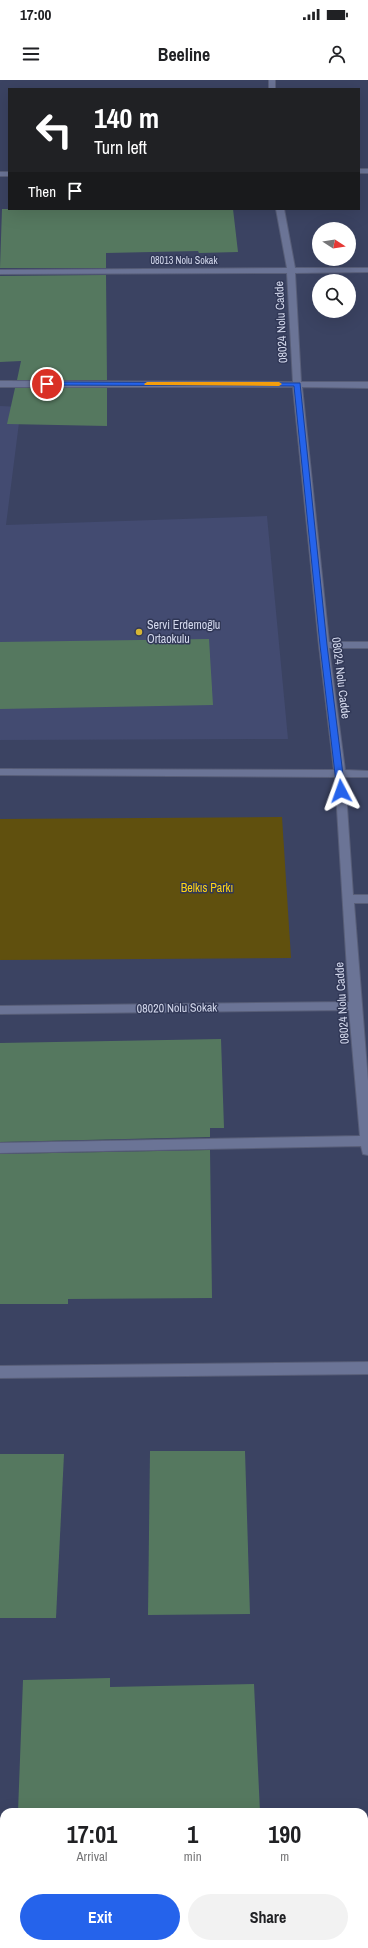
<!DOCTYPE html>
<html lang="en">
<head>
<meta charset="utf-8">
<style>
	:root { --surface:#fff; --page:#f2f2f2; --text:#202124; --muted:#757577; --accent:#2563eb }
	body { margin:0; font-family:"Archivo Narrow",sans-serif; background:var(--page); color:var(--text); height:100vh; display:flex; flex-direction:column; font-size:15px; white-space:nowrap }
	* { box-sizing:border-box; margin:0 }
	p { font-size:13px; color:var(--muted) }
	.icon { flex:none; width:22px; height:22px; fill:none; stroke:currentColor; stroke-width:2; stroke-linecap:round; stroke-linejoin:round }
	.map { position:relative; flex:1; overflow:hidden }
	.drawer { position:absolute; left:0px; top:1728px; width:368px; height:140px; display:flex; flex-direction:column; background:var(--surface); border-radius:12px 12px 0 0; box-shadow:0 4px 16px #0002 }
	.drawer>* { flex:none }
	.guide { position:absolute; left:8px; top:8px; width:352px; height:122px; border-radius:0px; box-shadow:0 4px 16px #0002; background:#202124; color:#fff; overflow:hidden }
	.needle { width:26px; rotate:102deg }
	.fabs { position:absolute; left:312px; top:142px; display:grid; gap:8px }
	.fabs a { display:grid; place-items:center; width:44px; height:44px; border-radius:50%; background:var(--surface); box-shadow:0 4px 16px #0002; font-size:20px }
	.pin { position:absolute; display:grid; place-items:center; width:34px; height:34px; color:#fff; margin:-17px; border:2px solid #fff; border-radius:50%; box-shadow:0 1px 4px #0007 }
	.me { position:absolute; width:44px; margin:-22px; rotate:356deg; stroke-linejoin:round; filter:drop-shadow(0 0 3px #0008) }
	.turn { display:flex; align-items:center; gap:14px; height:84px; padding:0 20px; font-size:18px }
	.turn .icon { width:52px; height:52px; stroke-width:2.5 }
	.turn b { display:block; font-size:28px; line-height:34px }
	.then { display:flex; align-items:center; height:38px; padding:0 20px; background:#0003; gap:8px; font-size:15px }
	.eta { display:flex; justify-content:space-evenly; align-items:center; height:68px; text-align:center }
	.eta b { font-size:24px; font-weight:700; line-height:28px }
	.cta { display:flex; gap:8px; margin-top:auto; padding:8px 20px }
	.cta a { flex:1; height:46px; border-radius:24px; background:var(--accent); color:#fff; font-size:16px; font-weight:700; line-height:46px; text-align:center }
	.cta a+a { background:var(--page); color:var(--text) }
	.status { display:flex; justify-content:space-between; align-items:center; height:28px; padding:0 20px; background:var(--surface); direction:ltr }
	.status svg { height:11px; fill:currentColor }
	header { display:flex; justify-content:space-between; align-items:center; height:52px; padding:0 20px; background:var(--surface); font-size:18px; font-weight:700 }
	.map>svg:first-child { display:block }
</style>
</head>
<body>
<div class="status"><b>17:00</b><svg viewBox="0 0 49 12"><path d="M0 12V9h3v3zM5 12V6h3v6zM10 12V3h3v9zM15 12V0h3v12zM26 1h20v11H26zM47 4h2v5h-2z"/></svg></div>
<header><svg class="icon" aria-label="menu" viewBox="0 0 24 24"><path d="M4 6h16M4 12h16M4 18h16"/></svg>Beeline<svg class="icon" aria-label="person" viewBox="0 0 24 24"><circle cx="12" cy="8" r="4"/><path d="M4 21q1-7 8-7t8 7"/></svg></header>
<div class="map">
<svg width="368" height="1868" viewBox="0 0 368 1868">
	<rect width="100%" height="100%" fill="#3b4362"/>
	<path fill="#434b71" d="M0,326L21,327L6,445L267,436L288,659L0,660Z"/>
	<path fill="#60500e" d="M282,737L291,878L0,880V739Z"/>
	<g fill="#55785f">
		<path d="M2,129H233L238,172L199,173L198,171L106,173V188H0Z"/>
		<path d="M106,195L107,300H17L21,281L0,282V196Z"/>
		<path d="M15,308H107V346L7,344Z"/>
		<path d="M209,559L213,625L0,629V562Z"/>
		<path d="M221,959L224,1048H210V1057L0,1062V963Z"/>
		<path d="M210,1070L212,1218L68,1219V1224H0V1074Z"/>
		<path d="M150,1371H245L250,1534L148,1535Z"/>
		<path d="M0,1374H64L56,1538H0Z"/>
		<path d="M110,1598V1607L254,1604L260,1732H18L23,1600Z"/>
	</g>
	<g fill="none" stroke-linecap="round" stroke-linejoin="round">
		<g stroke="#585e78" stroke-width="2">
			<g id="minor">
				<rect x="269" y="0" width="6" height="9"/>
				<rect x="359" y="89" width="9" height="4"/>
				<rect x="0" y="92" width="9" height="4"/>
				<path d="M276,129H284L295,188H368V192L295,193L301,302H368V308L302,307L329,562H368V568H329L345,690L368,691V697H345L353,815H368V823H354L368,1001V1075L363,1074L361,1066L0,1073V1063L360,1056L349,930L0,934V926L349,922L335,697L0,695V689L334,690L319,565L293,307H0V301L293,302L287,193L0,194V190L287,188Z"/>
				<path d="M368,1282V1294L0,1298V1286Z"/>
				<rect x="364" y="1829" width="4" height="18"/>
				<rect x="0" y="1832" width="4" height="18"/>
			</g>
		</g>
		<use href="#minor" fill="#6b7496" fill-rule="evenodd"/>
	</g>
	<path fill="#2563eb" stroke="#184099" d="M45,302L300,303L327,565L345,711L344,712H338L337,711L320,565L294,306L47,305L44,304Z"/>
	<path fill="#f59e0b" d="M147,302H279L282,304L279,306L145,305L144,304Z"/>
	<circle fill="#d6b534" stroke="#313857" stroke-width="1.5" cx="139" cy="552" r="4"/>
	<g text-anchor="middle" stroke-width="3" stroke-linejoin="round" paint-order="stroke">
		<g font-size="10" fill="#d3d8ec" stroke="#313857">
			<text x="184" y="184">08013 Nolu Sokak</text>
		</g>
		<g font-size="12" fill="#d3d8ec" stroke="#313857">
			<text transform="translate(281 242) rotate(-93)" y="4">08024 Nolu Cadde</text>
			<text transform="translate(341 598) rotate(83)" y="4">08024 Nolu Cadde</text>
			<text transform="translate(342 923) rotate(-94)" y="4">08024 Nolu Cadde</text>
			<text transform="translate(177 928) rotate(-1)" y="4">08020 Nolu Sokak</text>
		</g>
		<g font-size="12" fill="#d3d8ec" stroke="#313857" text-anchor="start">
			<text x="147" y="549">Servi Erdemoğlu<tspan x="147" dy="14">Ortaokulu</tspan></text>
		</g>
		<g font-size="12" fill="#ffd412" stroke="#313857">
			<text x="207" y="812">Belkıs Parkı</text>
		</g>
	</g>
</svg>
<div class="fabs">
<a><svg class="needle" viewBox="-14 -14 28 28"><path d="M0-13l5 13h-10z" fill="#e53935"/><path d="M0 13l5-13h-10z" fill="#757577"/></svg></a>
<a><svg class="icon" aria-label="search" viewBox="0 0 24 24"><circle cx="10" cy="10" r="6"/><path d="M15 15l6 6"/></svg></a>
</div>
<div class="pin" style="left:47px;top:304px;background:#d93025"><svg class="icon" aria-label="arrive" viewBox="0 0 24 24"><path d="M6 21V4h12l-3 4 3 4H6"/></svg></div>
<svg class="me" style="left:341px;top:711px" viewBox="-20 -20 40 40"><path d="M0-17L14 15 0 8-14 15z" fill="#2563eb" stroke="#fff" stroke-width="4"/></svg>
<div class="guide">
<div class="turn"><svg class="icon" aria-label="left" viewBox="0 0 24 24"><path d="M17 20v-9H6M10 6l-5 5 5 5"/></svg><div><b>140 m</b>Turn left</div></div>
<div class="then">Then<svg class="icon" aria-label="arrive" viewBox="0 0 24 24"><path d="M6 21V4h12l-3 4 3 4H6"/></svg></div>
</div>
<section class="drawer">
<div class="eta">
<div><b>17:01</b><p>Arrival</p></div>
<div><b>1</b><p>min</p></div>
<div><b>190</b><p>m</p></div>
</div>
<div class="cta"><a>Exit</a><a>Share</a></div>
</section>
</div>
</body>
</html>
